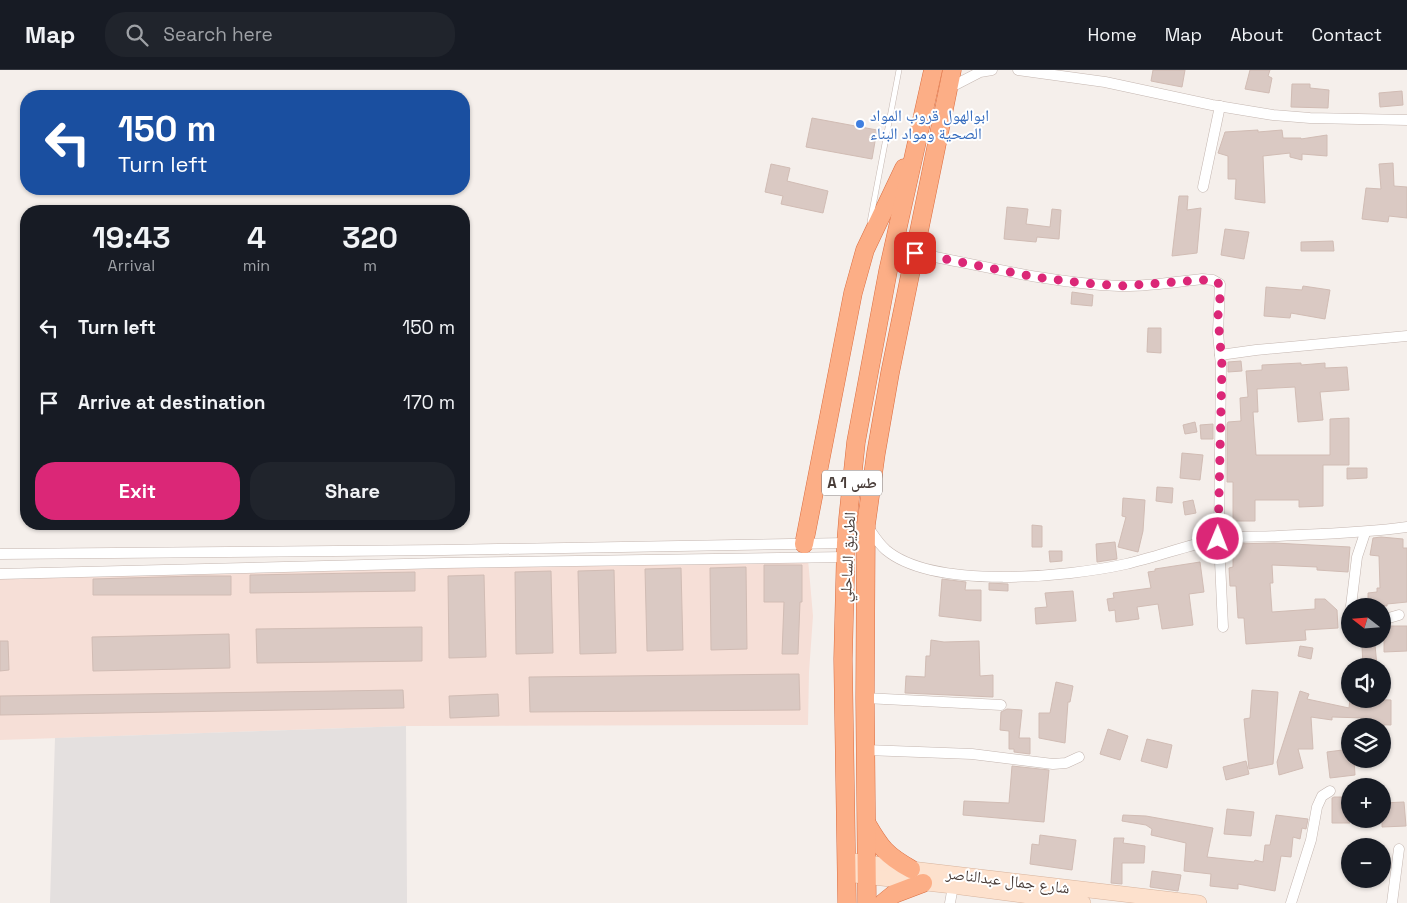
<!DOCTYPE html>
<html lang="en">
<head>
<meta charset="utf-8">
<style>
	:root { --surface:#171b24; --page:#20242c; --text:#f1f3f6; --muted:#9ea1a6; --line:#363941; --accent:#db2777 }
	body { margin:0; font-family:"Space Grotesk","Noto Naskh Arabic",sans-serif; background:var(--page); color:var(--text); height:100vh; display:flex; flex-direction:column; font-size:19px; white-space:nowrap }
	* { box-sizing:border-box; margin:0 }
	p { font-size:16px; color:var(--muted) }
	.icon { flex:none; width:28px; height:28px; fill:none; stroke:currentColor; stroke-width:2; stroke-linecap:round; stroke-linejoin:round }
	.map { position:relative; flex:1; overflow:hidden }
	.side { position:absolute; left:20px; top:135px; width:450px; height:325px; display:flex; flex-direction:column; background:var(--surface); border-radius:20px; box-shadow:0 1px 4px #0004 }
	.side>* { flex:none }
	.guide { position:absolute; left:20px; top:20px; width:450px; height:105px; border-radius:20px; box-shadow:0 1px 4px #0004; background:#1a4fa0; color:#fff; overflow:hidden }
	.needle { width:32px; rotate:287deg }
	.controls { position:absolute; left:1341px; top:528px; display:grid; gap:10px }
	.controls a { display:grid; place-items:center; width:50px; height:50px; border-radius:50%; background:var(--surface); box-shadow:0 1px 4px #0004; font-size:25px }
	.pin { position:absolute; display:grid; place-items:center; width:42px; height:42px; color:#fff; margin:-21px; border-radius:10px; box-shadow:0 2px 8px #0006 }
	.me { position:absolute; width:55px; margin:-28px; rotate:1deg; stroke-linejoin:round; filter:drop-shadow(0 0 4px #0008) }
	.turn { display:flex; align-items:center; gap:18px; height:105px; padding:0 15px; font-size:22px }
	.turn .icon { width:65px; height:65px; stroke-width:2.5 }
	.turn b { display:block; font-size:35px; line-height:42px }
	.eta { display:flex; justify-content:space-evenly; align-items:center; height:85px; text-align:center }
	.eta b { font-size:30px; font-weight:800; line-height:35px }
	.button { display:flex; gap:10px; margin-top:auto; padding:10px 15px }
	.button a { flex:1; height:58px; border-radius:20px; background:var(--accent); color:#fff; font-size:20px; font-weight:800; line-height:58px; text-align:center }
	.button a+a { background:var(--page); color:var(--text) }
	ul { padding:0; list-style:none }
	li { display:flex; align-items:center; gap:15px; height:75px; padding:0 15px }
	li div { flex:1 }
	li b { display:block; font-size:19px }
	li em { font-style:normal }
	header { display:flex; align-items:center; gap:30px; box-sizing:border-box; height:70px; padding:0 25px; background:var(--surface); border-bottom:1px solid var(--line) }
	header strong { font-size:24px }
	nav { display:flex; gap:28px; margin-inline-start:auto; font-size:18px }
	.search { width:350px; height:45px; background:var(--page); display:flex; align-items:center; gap:12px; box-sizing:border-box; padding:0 18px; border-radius:20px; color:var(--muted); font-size:19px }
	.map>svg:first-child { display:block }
</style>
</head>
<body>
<header>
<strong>Map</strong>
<div class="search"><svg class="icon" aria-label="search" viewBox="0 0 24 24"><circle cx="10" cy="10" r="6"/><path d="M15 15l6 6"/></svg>Search here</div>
<nav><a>Home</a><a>Map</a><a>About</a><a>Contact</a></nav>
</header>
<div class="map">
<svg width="1407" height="833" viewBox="0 0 1407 833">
	<rect width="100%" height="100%" fill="#f5efeb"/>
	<path fill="#f6dfd7" d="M808,489L813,546L809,602L808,655L406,656L0,670V507Z"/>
	<path fill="#e4e0df" d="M406,656L407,833H50L55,668Z"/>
	<g fill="#dac9c3" stroke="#d1bcb4">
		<path d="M1153,0H1185L1182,17L1151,11Z"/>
		<path d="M1250,0H1270L1268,6L1272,8L1269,23L1245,19Z"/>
		<path d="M1292,14H1310V18L1329,20L1328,38L1291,37Z"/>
		<path d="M1402,21L1403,35L1380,37L1379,23Z"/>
		<path d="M812,48L877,60L872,89L806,77Z"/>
		<path d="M1258,60V62L1282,60L1283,68H1301V69L1327,65V86L1302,84V90L1290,87V83L1263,86L1265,133L1235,129L1236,109H1228V86L1218,83L1225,62Z"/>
		<path d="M1393,93L1394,116L1407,117V148L1389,146L1388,152L1362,149L1366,118L1381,119L1379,94Z"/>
		<path d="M771,94L790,98L787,111L828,121L823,143L781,134L783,126L765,122Z"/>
		<path d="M1179,126H1188L1187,140L1201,138L1197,183L1172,186Z"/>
		<path d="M1007,137L1028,139L1026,154L1050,157L1052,139L1061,140L1059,169L1037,167L1036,172L1004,169Z"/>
		<path d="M1225,159L1249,162L1244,189L1221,185Z"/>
		<path d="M1333,171L1334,181H1301V172Z"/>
		<path d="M1303,216L1330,220L1325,249L1291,243L1290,248L1264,246L1266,217L1302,220Z"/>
		<path d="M1072,222L1093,225L1092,236L1071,234Z"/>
		<path d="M1148,258H1161V283L1147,282Z"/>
		<path d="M1241,291L1242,301L1228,302V292Z"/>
		<path d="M1301,293V295L1325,293V298L1347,297L1349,320L1320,322L1323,350L1298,352L1295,317L1257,319L1258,342H1253L1256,385H1330V349L1349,348V395H1323V436L1299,437V430H1255V451H1233V412H1227V354L1228,352L1241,351L1240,328L1248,327L1246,301L1262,300V295Z"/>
		<path d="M1195,352L1197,362L1185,364L1183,355Z"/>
		<path d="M1213,354V369H1201L1200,355Z"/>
		<path d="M1182,383L1203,385L1200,410L1180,408Z"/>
		<path d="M1347,398H1367V408L1347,409Z"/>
		<path d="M1157,417L1173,418L1172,433L1156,431Z"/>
		<path d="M1123,428L1145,430L1143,461L1138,482L1118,477L1126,447L1122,446Z"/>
		<path d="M1193,430L1196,443L1185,445L1183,432Z"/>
		<path d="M1032,455L1042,456V477H1032Z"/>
		<path d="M1381,467L1403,469V478H1407V532L1387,534V536L1368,535V523L1377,522V518H1380L1379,486L1370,485L1373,468Z"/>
		<path d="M1115,472L1117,489L1097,492L1096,474Z"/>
		<path d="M1274,473L1350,477L1348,502L1317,500V497L1272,495L1273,513H1270L1272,542L1315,539V529H1325L1337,540L1338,558L1305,560L1306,570L1246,574L1244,548H1238L1236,516H1230L1229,498L1233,497V474Z"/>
		<path d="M1049,481H1062V491L1050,492Z"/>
		<path d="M1200,492L1204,522L1189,524L1193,555L1162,559L1158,534L1137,537L1139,549L1116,552L1115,540L1109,541L1107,529L1114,528L1113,523L1151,518L1148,502L1155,501V499Z"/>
		<path d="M764,495H802V532H800L798,584H782L784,532H764Z"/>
		<path d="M746,497L747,579L711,580L710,498Z"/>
		<path d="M681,498L683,580L647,581L645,499Z"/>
		<path d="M614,500L616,583L580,584L578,501Z"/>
		<path d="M551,501L553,583L516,584L515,502Z"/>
		<path d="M415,502V521L250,523V505Z"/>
		<path d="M484,505L486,587L449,588L448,506Z"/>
		<path d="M196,506H231V525H93V509Z"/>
		<path d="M942,509L966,512L965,520H981V551L939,546Z"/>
		<path d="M989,513L1008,514V521L989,520Z"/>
		<path d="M1073,521L1076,551L1036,554L1035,538L1047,537L1045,523Z"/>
		<path d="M1387,556H1407V581L1384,582V557Z"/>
		<path d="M422,557V591L257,593L256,559Z"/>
		<path d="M229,564L230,598L93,601L92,567Z"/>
		<path d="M931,570L944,572L979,571L980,606L993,605V627L905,623L906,606L925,607L926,586H930Z"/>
		<path d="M0,571H8L9,600L0,601Z"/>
		<path d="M1375,575L1377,596H1363L1362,576Z"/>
		<path d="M1300,576L1313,578L1311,589L1298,586Z"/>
		<path d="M799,604L800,640L530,642L529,607Z"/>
		<path d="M1056,612L1073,616L1070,632H1068L1065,673L1039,668V643H1050Z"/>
		<path d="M403,620L404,638L0,645V626Z"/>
		<path d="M1252,620L1278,622L1273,694L1249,699L1244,649L1250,648Z"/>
		<path d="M1300,621L1309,624L1307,629L1349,638L1350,629L1391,630V655L1364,654V648L1332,647V650L1311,647L1313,679H1298L1303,698L1279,705L1277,692Z"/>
		<path d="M498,624L499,646L450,648L449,626Z"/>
		<path d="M1007,639L1022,640L1019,668H1030V684L1014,682V679H1009V661L1000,660L1001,642Z"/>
		<path d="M1108,659L1128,666L1120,690L1100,684Z"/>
		<path d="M1147,669L1172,675L1167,698L1141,691Z"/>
		<path d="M1350,679V689H1354L1355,705L1330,708L1327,682Z"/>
		<path d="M1246,691L1249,704L1226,710L1223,697Z"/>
		<path d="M1012,696L1049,700L1044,752L963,745L964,731L1009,733Z"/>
		<path d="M1334,727H1350V753H1332V728Z"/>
		<path d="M1404,732L1406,756L1382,757V733Z"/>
		<path d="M1227,739L1254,742L1251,766L1224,764Z"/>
		<path d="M1123,745L1146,746L1213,758L1207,787L1254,792L1255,790L1263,792L1265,775H1270L1276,745L1308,749L1306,759L1302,758L1300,769L1293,767L1291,787L1281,786L1275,821L1238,814V819L1210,816L1211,804L1184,801L1186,773L1151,765L1152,759L1146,755L1122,751Z"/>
		<path d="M1040,765L1076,770L1072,800L1030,794L1032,774L1039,775Z"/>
		<path d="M1114,768H1124L1123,773L1145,776L1144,793H1122V814L1111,813Z"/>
		<path d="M1152,801L1181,805L1178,821L1150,817Z"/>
	</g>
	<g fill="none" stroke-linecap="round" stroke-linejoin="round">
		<g stroke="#c4b6b0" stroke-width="6">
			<path id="service" d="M870,152L899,0"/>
		</g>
		<g stroke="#c4b6b0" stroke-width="11">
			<g id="minor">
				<path d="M1018,0L1105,12L1212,35L1273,45L1310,48L1407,50"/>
				<path d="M949,18L980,2L992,0"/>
				<path d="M1203,117L1220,36"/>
				<path d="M915,183C983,196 1050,213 1119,216C1146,217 1175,212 1202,209L1213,210L1220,214L1218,263L1221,296L1219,469L1223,557"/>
				<path d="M1220,285L1256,280L1407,266"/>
				<path d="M867,456C873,464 878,473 886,480C934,520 1068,507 1126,494C1157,487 1187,475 1218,469C1237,466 1259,467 1278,466C1322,464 1364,463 1407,457"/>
				<path d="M0,484L444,480L846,473"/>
				<path d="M0,504L444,493L846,487"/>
				<path d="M1351,536L1357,487L1365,463"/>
				<path d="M1350,543V551"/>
				<path d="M1382,550L1399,545"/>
				<path d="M865,628L1001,635"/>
				<path d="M866,680L972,684L1053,694L1066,693L1079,687"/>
				<path d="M950,833L953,816"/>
				<path d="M1291,833L1311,770L1317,737L1322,726L1330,721"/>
				<path d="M1392,833L1399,779"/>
			</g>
		</g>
		<g stroke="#d7b49e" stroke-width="16">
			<g id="secondary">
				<path d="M846,790L911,799L1199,833"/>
				<path d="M846,804L953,816L1083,833"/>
			</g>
		</g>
		<g stroke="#db6c3f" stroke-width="19">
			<g id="trunk">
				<path d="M804,474L853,223L865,180L904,98"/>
				<path d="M867,754C881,778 886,785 911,799"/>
				<path d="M847,833L843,589L846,473L848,448L856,372L888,201L933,0"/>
				<path d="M867,833L865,628L866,455L876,383L890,303L952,0"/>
				<path d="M883,833L894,824L923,813"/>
			</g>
		</g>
		<use href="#service" stroke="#fff" stroke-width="5"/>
		<use href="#minor" stroke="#fff" stroke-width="10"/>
		<use href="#secondary" stroke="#fde1cd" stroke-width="15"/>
		<use href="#trunk" stroke="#fcae86" stroke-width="18"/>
	</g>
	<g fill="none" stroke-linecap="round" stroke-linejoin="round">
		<path stroke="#db2777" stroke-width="9" stroke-dasharray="0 16.2" d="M915,183L1035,207L1083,213L1121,216L1202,210L1217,211L1221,218L1218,246L1222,296L1218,469"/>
	</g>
	<circle fill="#3f7fe0" stroke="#fff" stroke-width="2" cx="860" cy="54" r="5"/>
	<g text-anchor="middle" stroke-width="4" stroke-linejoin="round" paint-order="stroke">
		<rect fill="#fff" stroke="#807774" stroke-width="1" x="822" y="400.5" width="60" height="25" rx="4"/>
		<g font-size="15" font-weight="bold" fill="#493d39">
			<text x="852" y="418">A 1 طس</text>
		</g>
		<g font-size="16" fill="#366cbe" stroke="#fff" text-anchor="start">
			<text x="870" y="51">ابوالهول قروب المواد<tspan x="870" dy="18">الصحية ومواد البناء</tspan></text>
		</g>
		<g font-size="16" fill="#493d39" stroke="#fff">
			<text transform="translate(847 487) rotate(-87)" y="6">الطريق الساحلي</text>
			<text transform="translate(1008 810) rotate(7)" y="6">شارع جمال عبدالناصر</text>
		</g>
	</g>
</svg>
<div class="controls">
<a><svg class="needle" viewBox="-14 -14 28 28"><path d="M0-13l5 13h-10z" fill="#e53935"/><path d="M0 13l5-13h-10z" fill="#9ea1a6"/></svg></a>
<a><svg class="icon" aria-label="sound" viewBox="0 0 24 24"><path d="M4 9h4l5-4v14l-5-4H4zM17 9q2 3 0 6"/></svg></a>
<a><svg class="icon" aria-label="layers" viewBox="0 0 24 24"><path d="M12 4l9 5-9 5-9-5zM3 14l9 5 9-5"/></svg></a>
<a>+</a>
<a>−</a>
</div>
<div class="pin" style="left:915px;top:183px;background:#d93025"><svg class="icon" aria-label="arrive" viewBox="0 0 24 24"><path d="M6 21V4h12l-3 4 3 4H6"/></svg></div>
<svg class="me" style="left:1218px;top:469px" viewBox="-20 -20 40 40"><circle r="17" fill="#db2777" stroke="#fff" stroke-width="3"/><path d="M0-11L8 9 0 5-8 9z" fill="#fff"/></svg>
<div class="guide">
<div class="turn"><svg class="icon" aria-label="left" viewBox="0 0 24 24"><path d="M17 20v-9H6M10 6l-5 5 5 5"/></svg><div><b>150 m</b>Turn left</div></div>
</div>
<section class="side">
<div class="eta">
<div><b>19:43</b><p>Arrival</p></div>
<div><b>4</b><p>min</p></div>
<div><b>320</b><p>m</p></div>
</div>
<ul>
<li><svg class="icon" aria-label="left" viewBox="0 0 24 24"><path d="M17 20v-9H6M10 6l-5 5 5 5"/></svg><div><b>Turn left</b></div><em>150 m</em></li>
<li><svg class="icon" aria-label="arrive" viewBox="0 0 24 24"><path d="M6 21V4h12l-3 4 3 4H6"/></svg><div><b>Arrive at destination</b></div><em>170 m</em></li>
</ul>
<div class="button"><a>Exit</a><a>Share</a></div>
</section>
</div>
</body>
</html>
